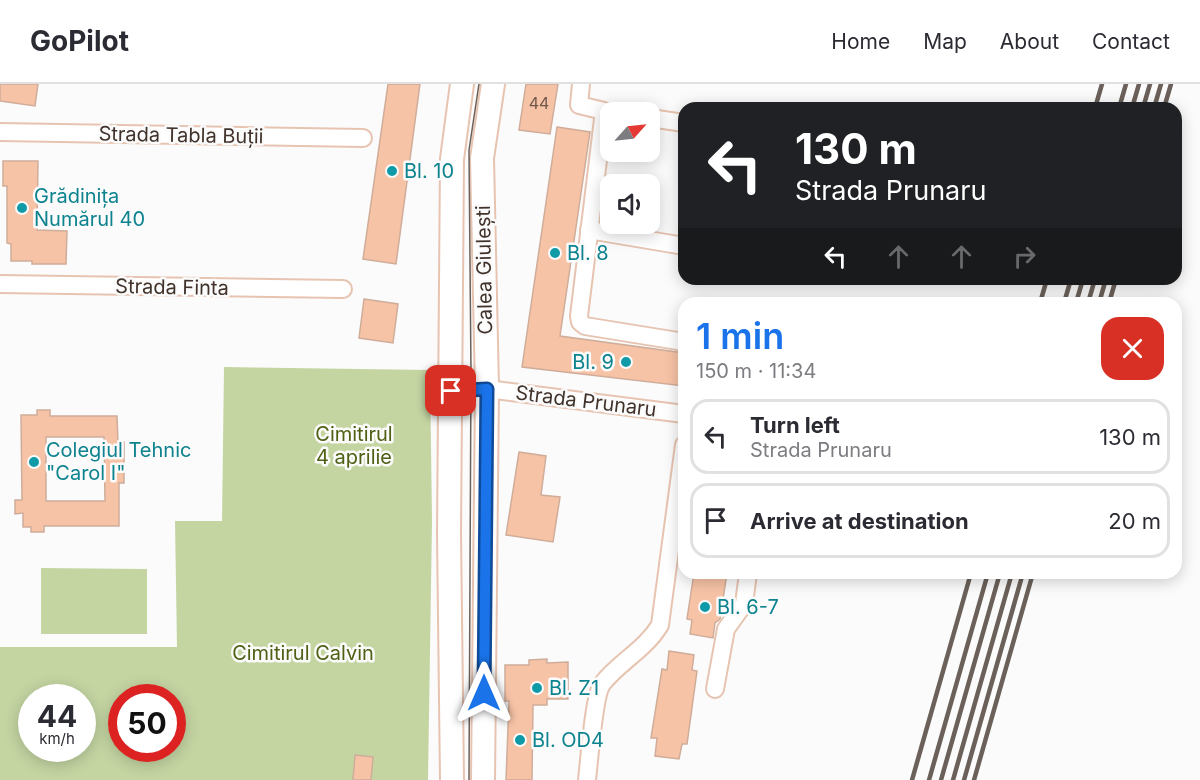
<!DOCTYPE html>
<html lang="en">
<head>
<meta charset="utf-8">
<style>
	:root { --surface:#fff; --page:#f7f7f7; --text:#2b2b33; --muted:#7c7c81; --line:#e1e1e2; --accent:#1a73e8 }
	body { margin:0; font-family:Inter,sans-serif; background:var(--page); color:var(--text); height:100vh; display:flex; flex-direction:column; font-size:22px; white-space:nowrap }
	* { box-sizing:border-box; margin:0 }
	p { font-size:20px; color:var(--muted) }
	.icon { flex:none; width:33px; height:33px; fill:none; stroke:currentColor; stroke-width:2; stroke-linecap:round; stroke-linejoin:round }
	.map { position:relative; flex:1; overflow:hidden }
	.details { position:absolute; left:678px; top:213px; width:504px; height:282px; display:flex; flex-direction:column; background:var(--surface); border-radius:18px; box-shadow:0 3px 15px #0003 }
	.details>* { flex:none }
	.hud { position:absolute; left:678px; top:18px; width:504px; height:183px; border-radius:18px; box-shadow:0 3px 15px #0003; background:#202124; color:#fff; overflow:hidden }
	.needle { width:39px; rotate:63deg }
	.tools { position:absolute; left:600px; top:18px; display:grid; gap:12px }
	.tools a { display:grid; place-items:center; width:60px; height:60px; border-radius:12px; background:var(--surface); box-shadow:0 3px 15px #0003; font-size:30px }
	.speed { position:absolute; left:18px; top:600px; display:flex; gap:12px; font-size:30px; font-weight:700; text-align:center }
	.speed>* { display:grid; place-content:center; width:78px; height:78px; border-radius:50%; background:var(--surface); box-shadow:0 3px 15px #0003; line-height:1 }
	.speed small { font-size:15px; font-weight:400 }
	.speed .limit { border:9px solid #d22; background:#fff; color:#111 }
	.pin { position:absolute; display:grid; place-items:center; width:51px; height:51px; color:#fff; margin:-26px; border-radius:12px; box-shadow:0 3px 9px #0006 }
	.me { position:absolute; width:66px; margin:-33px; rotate:0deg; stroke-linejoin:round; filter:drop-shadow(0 0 4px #0008) }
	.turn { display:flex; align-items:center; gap:21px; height:126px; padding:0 18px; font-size:27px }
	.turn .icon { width:78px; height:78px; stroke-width:2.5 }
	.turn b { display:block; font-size:42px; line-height:51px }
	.lanes { display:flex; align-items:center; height:57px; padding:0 18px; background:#0003; justify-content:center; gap:30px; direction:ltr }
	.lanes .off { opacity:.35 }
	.round { display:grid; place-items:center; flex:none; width:63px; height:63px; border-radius:18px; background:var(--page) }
	.overview { display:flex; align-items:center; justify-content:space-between; height:102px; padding:0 18px }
	h1 { font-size:36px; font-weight:600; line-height:45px; color:var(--accent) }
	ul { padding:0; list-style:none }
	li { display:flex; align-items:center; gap:18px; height:75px; margin:0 12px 9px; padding:0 6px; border:3px solid var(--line); border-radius:18px }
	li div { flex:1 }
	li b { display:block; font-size:22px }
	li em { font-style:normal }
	header { display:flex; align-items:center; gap:36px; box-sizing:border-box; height:84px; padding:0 30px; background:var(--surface); border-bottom:2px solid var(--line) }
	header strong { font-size:28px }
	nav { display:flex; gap:33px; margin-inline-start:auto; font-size:21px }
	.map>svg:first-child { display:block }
</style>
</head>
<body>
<header>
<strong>GoPilot</strong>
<nav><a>Home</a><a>Map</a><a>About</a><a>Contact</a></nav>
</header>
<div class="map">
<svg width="1200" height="696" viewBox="0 0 1200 696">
	<rect width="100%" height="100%" fill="#fbfbfb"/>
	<g fill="#c4d5a2" fill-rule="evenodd">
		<path d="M224,283L430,286L432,437L428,696H0V563H177L175,437H222ZM32,614H82V664H32ZM122,614H172V664H122Z"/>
		<path d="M41,484L147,485V550H41Z"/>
	</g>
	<g fill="#f7c3a6" stroke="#cfad9a" stroke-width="1.5" fill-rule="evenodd">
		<path d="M0,0H38L35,22L0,17Z"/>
		<path d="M388,0H420L396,180L363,175Z"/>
		<path d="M526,0H558L550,50L519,46Z"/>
		<path d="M557,43L590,48L560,252L684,269V302L522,283Z"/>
		<path d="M3,77H38L37,146L67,147L66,180H32V177H11V160L7,159V102H3Z"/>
		<path d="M364,215L398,220L393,259L359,254Z"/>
		<path d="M37,326H50V332H117L118,358H124V399H119V442H44V448H31V443H23V429L15,430V416H22L21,331H37ZM46,353H104L105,417H46Z"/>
		<path d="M519,368L546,372L541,411L560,413L553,458L506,451Z"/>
		<path d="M694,489H727L720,535L715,539L713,554L690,550L692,536L687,535Z"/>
		<path d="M669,567L694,571L692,586L697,587L687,660H682L679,675L655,672L657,654H651L662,585L667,586Z"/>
		<path d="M547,575V579L568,578V615H547V621H533L532,696H506L509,617H505V581H529V576Z"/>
		<path d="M355,671L373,673L371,696H353Z"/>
	</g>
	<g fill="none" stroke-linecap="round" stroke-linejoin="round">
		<g stroke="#e7c4b1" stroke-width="20">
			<g id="minor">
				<path d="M581,0L579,21L604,27L579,232L580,238L585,242L684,258"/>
				<path d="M650,34L684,39"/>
				<path d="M0,48L363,54"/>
				<path d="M589,146L684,162"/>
				<path d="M0,200L343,205"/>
				<path d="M451,307L487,305L684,330"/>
				<path d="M715,605L726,545L744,520L748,489"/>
				<path d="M587,696C589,679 594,611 602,600C619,578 645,566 660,541L684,361"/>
			</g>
		</g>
		<g stroke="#e7c4b1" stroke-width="26">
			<g id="major">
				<path d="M452,696L449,450L452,75L462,0"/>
				<path d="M483,696L487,305L482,74L493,0"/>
			</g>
		</g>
		<use href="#minor" stroke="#fff" stroke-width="16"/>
		<use href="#major" stroke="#fff" stroke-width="22"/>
		<path stroke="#6b615a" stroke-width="1.5" d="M469,696L471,288L469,66L479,0"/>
		<g stroke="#6b615a" stroke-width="4.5">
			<path d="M1095,24L1102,0"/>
			<path d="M1119,24L1126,0"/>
			<path d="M1132,24L1139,0"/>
			<path d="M1143,24L1150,0"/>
			<path d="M1154,24L1161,0"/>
			<path d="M1164,24L1171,0"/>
			<path d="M1040,219L1047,195"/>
			<path d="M1064,219L1071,195"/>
			<path d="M1076,219L1083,195"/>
			<path d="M1088,219L1095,195"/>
			<path d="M1099,219L1106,195"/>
			<path d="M1109,219L1116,195"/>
			<path d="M912,696L971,489"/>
			<path d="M929,696L988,489"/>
			<path d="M941,696L1000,489"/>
			<path d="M953,696L1012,489"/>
			<path d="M964,696L1023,489"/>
			<path d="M974,696L1033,489"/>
		</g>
	</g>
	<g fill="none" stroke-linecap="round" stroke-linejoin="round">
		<g stroke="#114b97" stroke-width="15">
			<path id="route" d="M451,307L487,305L484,609"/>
		</g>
		<use href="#route" stroke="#1a73e8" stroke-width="10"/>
	</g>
	<g fill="#0f9aa8" stroke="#fbfbfb" stroke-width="2">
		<circle cx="392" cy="87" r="6"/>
		<circle cx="22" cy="124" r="6"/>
		<circle cx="555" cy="169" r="6"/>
		<circle cx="626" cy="278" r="6"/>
		<circle cx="34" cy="378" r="6"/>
		<circle cx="705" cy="523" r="6"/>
		<circle cx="537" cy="604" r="6"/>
		<circle cx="520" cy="656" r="6"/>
	</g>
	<g text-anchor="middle" stroke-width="5" stroke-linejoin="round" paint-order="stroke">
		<g font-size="16" fill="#6e574a">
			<text x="539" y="25">44</text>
		</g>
		<g font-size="20" fill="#41332b" stroke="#fbfbfb">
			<text transform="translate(181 51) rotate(1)" y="7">Strada Tabla Buții</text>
			<text transform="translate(484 186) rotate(-91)" y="7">Calea Giulești</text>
			<text transform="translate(172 203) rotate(1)" y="7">Strada Finta</text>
			<text transform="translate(586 317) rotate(7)" y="7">Strada Prunaru</text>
		</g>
		<g font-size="20" fill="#0d838f" stroke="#fbfbfb" text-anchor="start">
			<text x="404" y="94">Bl. 10</text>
			<text x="34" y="119">Grădinița<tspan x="34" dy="23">Numărul 40</tspan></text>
			<text x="567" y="176">Bl. 8</text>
			<text x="614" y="285" text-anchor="end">Bl. 9</text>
			<text x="46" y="373">Colegiul Tehnic<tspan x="46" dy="23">"Carol I"</tspan></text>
			<text x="717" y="530">Bl. 6-7</text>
			<text x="549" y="611">Bl. Z1</text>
			<text x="532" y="663">Bl. OD4</text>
		</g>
		<g font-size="20" fill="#4d6013" stroke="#fbfbfb">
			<text x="354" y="357">Cimitirul<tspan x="354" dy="23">4 aprilie</tspan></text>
			<text x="303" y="576">Cimitirul Calvin</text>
		</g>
	</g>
</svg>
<div class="tools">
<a><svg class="needle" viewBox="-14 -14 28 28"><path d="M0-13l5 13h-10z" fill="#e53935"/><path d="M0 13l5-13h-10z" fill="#7c7c81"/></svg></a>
<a><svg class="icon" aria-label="sound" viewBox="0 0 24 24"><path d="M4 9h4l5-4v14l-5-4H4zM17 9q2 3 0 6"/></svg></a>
</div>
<div class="speed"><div>44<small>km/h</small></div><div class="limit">50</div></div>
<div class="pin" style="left:451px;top:307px;background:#d93025"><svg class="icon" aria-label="arrive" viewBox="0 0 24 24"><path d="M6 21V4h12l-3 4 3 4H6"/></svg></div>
<svg class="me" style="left:484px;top:609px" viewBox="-20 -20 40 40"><path d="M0-17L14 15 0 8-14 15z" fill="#1a73e8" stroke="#fff" stroke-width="4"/></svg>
<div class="hud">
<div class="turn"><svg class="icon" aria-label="left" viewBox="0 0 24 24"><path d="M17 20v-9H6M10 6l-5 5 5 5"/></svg><div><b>130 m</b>Strada Prunaru</div></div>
<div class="lanes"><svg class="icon" aria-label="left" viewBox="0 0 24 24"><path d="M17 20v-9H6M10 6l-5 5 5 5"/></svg><svg class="icon off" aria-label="ahead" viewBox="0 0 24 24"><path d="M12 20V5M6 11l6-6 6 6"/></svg><svg class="icon off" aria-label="ahead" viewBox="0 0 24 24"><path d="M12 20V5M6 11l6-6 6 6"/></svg><svg class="icon off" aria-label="right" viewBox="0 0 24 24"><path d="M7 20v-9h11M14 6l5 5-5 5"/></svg></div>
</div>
<section class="details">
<div class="overview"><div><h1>1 min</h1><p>150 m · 11:34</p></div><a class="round" style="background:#d93025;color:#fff"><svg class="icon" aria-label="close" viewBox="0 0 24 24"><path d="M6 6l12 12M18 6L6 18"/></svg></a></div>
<ul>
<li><svg class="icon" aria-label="left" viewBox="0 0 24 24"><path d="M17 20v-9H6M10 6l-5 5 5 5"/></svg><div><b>Turn left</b><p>Strada Prunaru</p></div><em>130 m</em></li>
<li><svg class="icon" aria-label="arrive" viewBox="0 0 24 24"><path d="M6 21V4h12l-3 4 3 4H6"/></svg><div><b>Arrive at destination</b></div><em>20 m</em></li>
</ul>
</section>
</div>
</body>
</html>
